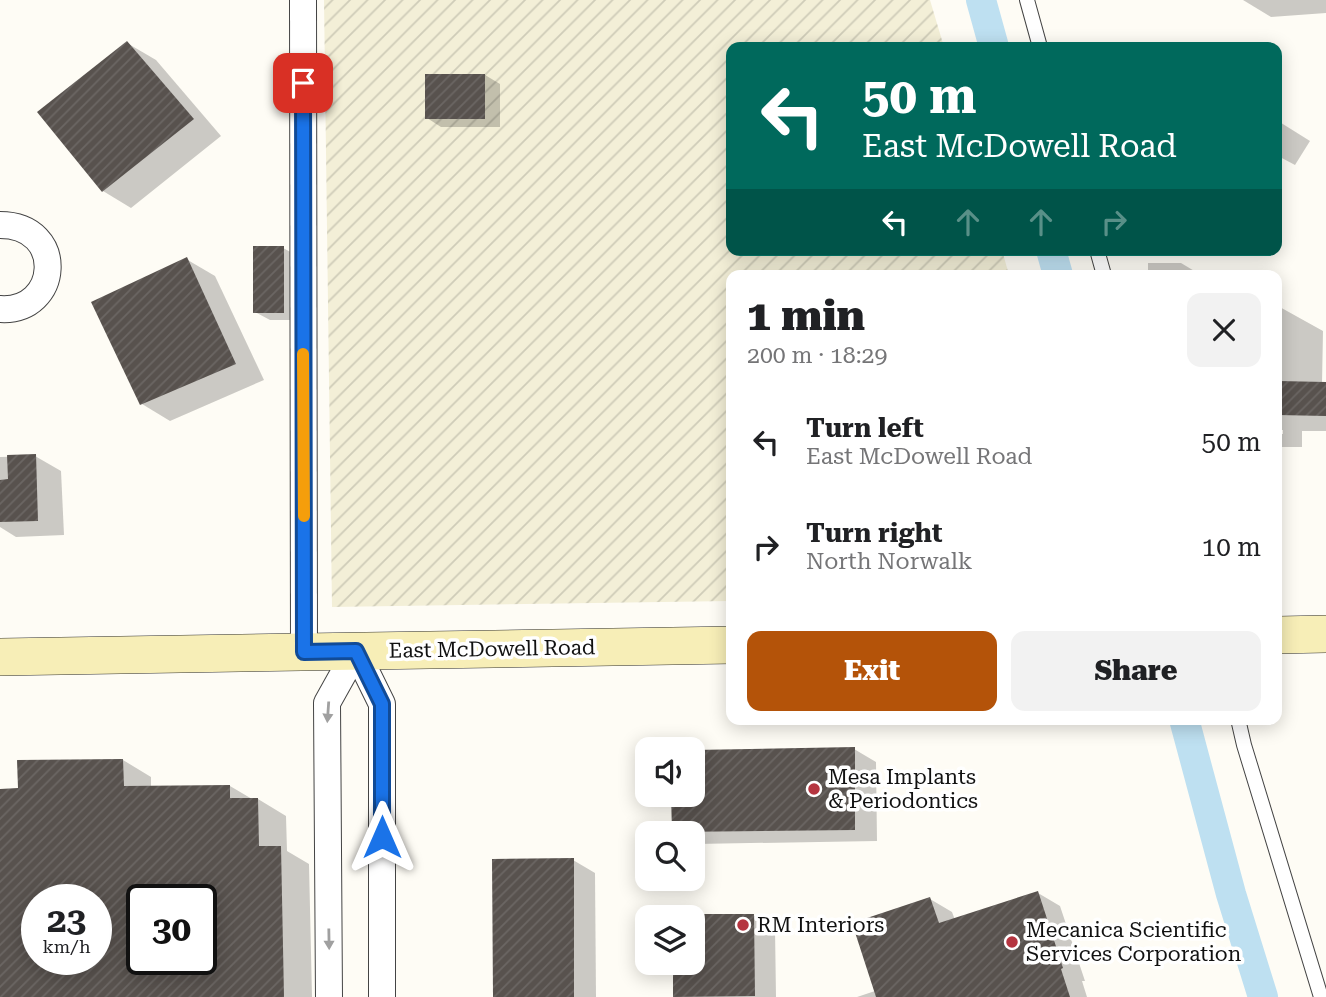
<!DOCTYPE html>
<html lang="en">
<head>
<meta charset="utf-8">
<style>
	:root { --surface:#fff; --page:#f2f2f2; --text:#202124; --muted:#757577; --accent:#b45309 }
	body { margin:0; font-family:"Roboto Serif",serif; background:var(--page); color:var(--text); height:100vh; display:flex; flex-direction:column; font-size:26px; white-space:nowrap }
	* { box-sizing:border-box; margin:0 }
	p { font-size:23px; color:var(--muted) }
	.icon { flex:none; width:38px; height:38px; fill:none; stroke:currentColor; stroke-width:2; stroke-linecap:round; stroke-linejoin:round }
	.map { position:relative; flex:1; overflow:hidden }
	.details { position:absolute; left:726px; top:270px; width:556px; height:455px; display:flex; flex-direction:column; background:var(--surface); border-radius:14px; box-shadow:0 4px 18px #0003 }
	.details>* { flex:none }
	.hud { position:absolute; left:726px; top:42px; width:556px; height:214px; border-radius:14px; box-shadow:0 4px 18px #0003; background:#00695c; color:#fff; overflow:hidden }
	.controls { position:absolute; left:635px; top:737px; display:grid; gap:14px }
	.controls a { display:grid; place-items:center; width:70px; height:70px; border-radius:14px; background:var(--surface); box-shadow:0 4px 18px #0003; font-size:35px }
	.speed { position:absolute; left:21px; top:884px; display:flex; gap:14px; font-size:35px; font-weight:700; text-align:center }
	.speed>* { display:grid; place-content:center; width:91px; height:91px; border-radius:50%; background:var(--surface); box-shadow:0 4px 18px #0003; line-height:1 }
	.speed small { font-size:18px; font-weight:400 }
	.speed .limit { border:4px solid #111; border-radius:10px; background:#fff; color:#111 }
	.pin { position:absolute; display:grid; place-items:center; width:60px; height:60px; color:#fff; margin:-30px; border-radius:14px; box-shadow:0 4px 10px #0006 }
	.me { position:absolute; width:77px; margin:-38px; rotate:0deg; stroke-linejoin:round; filter:drop-shadow(0 0 5px #0008) }
	.turn { display:flex; align-items:center; gap:24px; height:147px; padding:0 21px; font-size:32px }
	.turn .icon { width:91px; height:91px; stroke-width:2.5 }
	.turn b { display:block; font-size:49px; line-height:60px }
	.lanes { display:flex; align-items:center; height:66px; padding:0 21px; background:#0003; justify-content:center; gap:35px; direction:ltr }
	.lanes .off { opacity:.35 }
	.round { display:grid; place-items:center; flex:none; width:74px; height:74px; border-radius:14px; background:var(--page) }
	.overview { display:flex; align-items:center; justify-content:space-between; height:119px; padding:0 21px }
	h1 { font-size:42px; font-weight:800; line-height:52px }
	.action { display:flex; gap:14px; margin-top:auto; padding:14px 21px }
	.action a { flex:1; height:80px; border-radius:14px; background:var(--accent); color:#fff; font-size:28px; font-weight:800; line-height:80px; text-align:center }
	.action a+a { background:var(--page); color:var(--text) }
	ul { padding:0; list-style:none }
	li { display:flex; align-items:center; gap:21px; height:105px; padding:0 21px }
	li div { flex:1 }
	li b { display:block; font-size:26px }
	li em { font-style:normal }
	.map>svg:first-child { display:block }
</style>
</head>
<body>
<div class="map">
<svg width="1326" height="997" viewBox="0 0 1326 997">
	<defs>
		<pattern id="farmland-furrows" width="10" height="10" patternUnits="userSpaceOnUse" patternTransform="scale(1.75)"><rect width="10" height="10" fill="#f3efd7"/><path d="M-1 1l2-2M0 10L10 0M9 11l2-2" fill="none" stroke="#cfccb8"/></pattern>
		<pattern id="building-hatch" width="6" height="6" patternUnits="userSpaceOnUse" patternTransform="scale(1.75)"><rect width="6" height="6" fill="#58524e"/><path d="M-1 1l2-2M0 6l6-6M5 7l2-2" fill="none" stroke="#6b6663"/></pattern>
	</defs>
	<rect width="100%" height="100%" fill="#fefcf5"/>
	<path fill="url(#farmland-furrows)" d="M324,0H930L944,47H732V250H1002L1009,275H732L731,601L332,607Z"/>
	<g fill="#0003" fill-rule="evenodd">
		<path d="M1243,0H1326V13L1271,17Z"/>
		<path d="M127,43L156,60L221,136L131,208L103,191Z"/>
		<path d="M485,75L500,84V127H441L427,118Z"/>
		<path d="M1278,121L1310,141L1295,165L1278,156Z"/>
		<path d="M283,248L298,256V320H270L255,312Z"/>
		<path d="M186,259L215,276L264,380L170,421L142,404Z"/>
		<path d="M1148,263H1181L1196,272V275H1148Z"/>
		<path d="M1278,306L1323,331L1322,384H1326V431H1302V447H1278V434H1283V430H1278Z"/>
		<path d="M35,456L61,471L64,535L16,537L0,527V457Z"/>
		<path d="M854,749L876,762L877,841L696,844L693,843V833H677L674,831L693,794V751Z"/>
		<path d="M123,760L151,777V788L230,786L252,799H258L286,816L287,851L309,864L312,997H0V790H19ZM37,900H96V959H37ZM142,900H201V959H142Z"/>
		<path d="M573,860L595,873L596,997H495Z"/>
		<path d="M1038,893L1060,906L1085,981H1082L1087,997H857L875,991L930,899L952,912L955,920Z"/>
		<path d="M753,915L775,928L776,997H675V962H693V917L674,916Z"/>
	</g>
	<g fill="none" stroke-linecap="round" stroke-linejoin="round">
		<g stroke="#bee0f1" stroke-width="30">
			<path d="M981,0L994,47"/>
			<path d="M1051,250L1058,275"/>
			<path d="M1184,719L1231,894L1263,997"/>
		</g>
	</g>
	<g fill="url(#building-hatch)" fill-rule="evenodd">
		<path d="M127,41L194,119L102,192L37,112Z"/>
		<rect x="425" y="74" width="60" height="45"/>
		<rect x="253" y="246" width="31" height="67"/>
		<path d="M187,257L236,364L140,405L91,302Z"/>
		<path d="M1278,381L1326,382V416L1278,415Z"/>
		<path d="M36,454L38,521L0,522V480L8,479L7,455Z"/>
		<path d="M855,747V830L672,832L671,794H693V750Z"/>
		<path d="M123,759L124,786L230,785V798H258L259,846H281L284,997H0V789L18,788L17,760ZM37,900H96V959H37ZM142,900H201V959H142Z"/>
		<path d="M574,858V997H493L492,859Z"/>
		<path d="M1038,891L1063,968L1061,969L1070,997H876L852,923L930,897L939,923Z"/>
		<path d="M693,914H754L755,996L673,997V962H693Z"/>
	</g>
	<g fill="none" stroke-linecap="round" stroke-linejoin="round">
		<g stroke="#444" stroke-width="16">
			<g id="lane">
				<path d="M1027,0L1040,47"/>
				<path d="M1097,250L1104,275"/>
				<path d="M1238,719L1244,745L1321,997"/>
			</g>
		</g>
		<g stroke="#444" stroke-width="28">
			<g id="street">
				<path d="M303,0L304,652"/>
				<path d="M0,225C67,225 60,313 0,309"/>
				<path d="M356,651L382,704V997"/>
				<path d="M329,997L327,703L356,651"/>
			</g>
		</g>
		<g stroke="#333" stroke-width="38">
			<g id="secondary">
				<path d="M1278,635L1326,634"/>
				<path d="M0,657L732,645"/>
			</g>
		</g>
		<use href="#lane" stroke="#fff" stroke-width="14"/>
		<use href="#street" stroke="#fff" stroke-width="26"/>
		<use href="#secondary" stroke="#f7eeb7" stroke-width="37"/>
	</g>
	<defs><path id="oneway-solid" d="M-6-.8H1V-3.2L6.5 0L1 3.2V.8H-6Z" transform="scale(1.75)"/></defs>
	<g fill="#a0a0a0">
		<use href="#oneway-solid" transform="translate(328 712) rotate(94)"/>
		<use href="#oneway-solid" transform="translate(329 939) rotate(89)"/>
	</g>
	<g fill="none" stroke-linecap="round" stroke-linejoin="round">
		<g stroke="#114b97" stroke-width="18">
			<path id="route" d="M303,83L304,652L356,651L382,704V837"/>
		</g>
		<use href="#route" stroke="#1a73e8" stroke-width="12"/>
		<path stroke="#f59e0b" stroke-width="12" d="M303,354L304,516"/>
	</g>
	<g fill="#b53540" stroke="#fff" stroke-width="2.5">
		<circle cx="814" cy="789" r="7"/>
		<circle cx="743" cy="925" r="7"/>
		<circle cx="1012" cy="942" r="7"/>
	</g>
	<g text-anchor="middle" stroke-width="7" stroke-linejoin="round" paint-order="stroke">
		<g font-size="21" fill="#111" stroke="#fff">
			<text transform="translate(492 649) rotate(-1)" y="7">East McDowell Road</text>
		</g>
		<g font-size="21" fill="#111" stroke="#fff" text-anchor="start">
			<text x="828" y="784">Mesa Implants<tspan x="828" dy="24">&amp; Periodontics</tspan></text>
			<text x="757" y="932">RM Interiors</text>
			<text x="1026" y="937">Mecanica Scientific<tspan x="1026" dy="24">Services Corporation</tspan></text>
		</g>
	</g>
</svg>
<div class="controls">
<a><svg class="icon" aria-label="sound" viewBox="0 0 24 24"><path d="M4 9h4l5-4v14l-5-4H4zM17 9q2 3 0 6"/></svg></a>
<a><svg class="icon" aria-label="search" viewBox="0 0 24 24"><circle cx="10" cy="10" r="6"/><path d="M15 15l6 6"/></svg></a>
<a><svg class="icon" aria-label="layers" viewBox="0 0 24 24"><path d="M12 4l9 5-9 5-9-5zM3 14l9 5 9-5"/></svg></a>
</div>
<div class="speed"><div>23<small>km/h</small></div><div class="limit">30</div></div>
<div class="pin" style="left:303px;top:83px;background:#d93025"><svg class="icon" aria-label="arrive" viewBox="0 0 24 24"><path d="M6 21V4h12l-3 4 3 4H6"/></svg></div>
<svg class="me" style="left:382px;top:837px" viewBox="-20 -20 40 40"><path d="M0-17L14 15 0 8-14 15z" fill="#1a73e8" stroke="#fff" stroke-width="4"/></svg>
<div class="hud">
<div class="turn"><svg class="icon" aria-label="left" viewBox="0 0 24 24"><path d="M17 20v-9H6M10 6l-5 5 5 5"/></svg><div><b>50 m</b>East McDowell Road</div></div>
<div class="lanes"><svg class="icon" aria-label="left" viewBox="0 0 24 24"><path d="M17 20v-9H6M10 6l-5 5 5 5"/></svg><svg class="icon off" aria-label="ahead" viewBox="0 0 24 24"><path d="M12 20V5M6 11l6-6 6 6"/></svg><svg class="icon off" aria-label="ahead" viewBox="0 0 24 24"><path d="M12 20V5M6 11l6-6 6 6"/></svg><svg class="icon off" aria-label="right" viewBox="0 0 24 24"><path d="M7 20v-9h11M14 6l5 5-5 5"/></svg></div>
</div>
<section class="details">
<div class="overview"><div><h1>1 min</h1><p>200 m · 18:29</p></div><a class="round"><svg class="icon" aria-label="close" viewBox="0 0 24 24"><path d="M6 6l12 12M18 6L6 18"/></svg></a></div>
<ul>
<li><svg class="icon" aria-label="left" viewBox="0 0 24 24"><path d="M17 20v-9H6M10 6l-5 5 5 5"/></svg><div><b>Turn left</b><p>East McDowell Road</p></div><em>50 m</em></li>
<li><svg class="icon" aria-label="right" viewBox="0 0 24 24"><path d="M7 20v-9h11M14 6l5 5-5 5"/></svg><div><b>Turn right</b><p>North Norwalk</p></div><em>10 m</em></li>
</ul>
<div class="action"><a>Exit</a><a>Share</a></div>
</section>
</div>
</body>
</html>
